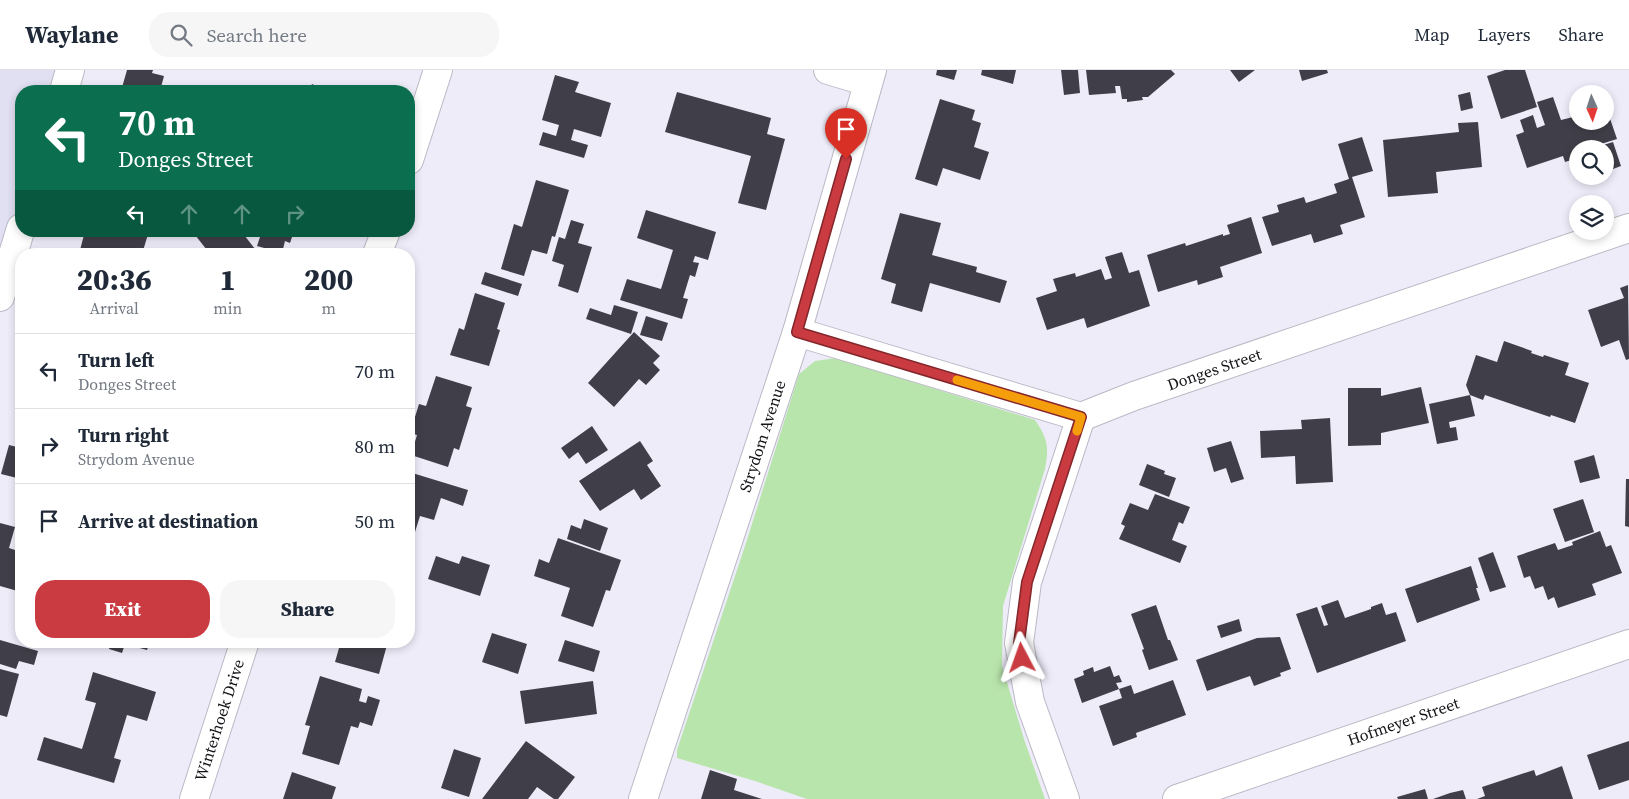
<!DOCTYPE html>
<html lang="en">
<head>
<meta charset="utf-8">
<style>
	:root { --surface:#fff; --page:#f6f6f7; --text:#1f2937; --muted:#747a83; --line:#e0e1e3; --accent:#ca3b41 }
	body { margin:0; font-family:"Source Serif 4",serif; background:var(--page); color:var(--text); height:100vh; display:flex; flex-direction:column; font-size:19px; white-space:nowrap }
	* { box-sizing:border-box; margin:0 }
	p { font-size:16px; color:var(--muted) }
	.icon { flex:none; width:28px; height:28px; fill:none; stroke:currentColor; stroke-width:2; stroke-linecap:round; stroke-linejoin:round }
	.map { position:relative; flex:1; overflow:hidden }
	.panel { position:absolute; left:15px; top:178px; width:400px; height:400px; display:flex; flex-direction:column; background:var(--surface); border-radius:20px; box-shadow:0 2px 8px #0003 }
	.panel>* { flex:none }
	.top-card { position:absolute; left:15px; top:15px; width:400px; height:152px; border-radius:20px; box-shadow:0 2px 8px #0003; background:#0b6e4f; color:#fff; overflow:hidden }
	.needle { width:32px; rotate:177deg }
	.buttons { position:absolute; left:1569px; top:15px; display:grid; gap:10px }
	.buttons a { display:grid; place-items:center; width:45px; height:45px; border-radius:50%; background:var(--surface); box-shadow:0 2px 8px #0003; font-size:25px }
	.pin { position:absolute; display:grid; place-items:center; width:42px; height:42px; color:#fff; margin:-51px -21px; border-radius:50% 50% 50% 0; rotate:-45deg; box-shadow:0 0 5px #0007 }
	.pin .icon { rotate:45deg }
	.me { position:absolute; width:55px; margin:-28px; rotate:356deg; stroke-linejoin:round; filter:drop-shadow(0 0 4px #0008) }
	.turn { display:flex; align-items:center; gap:18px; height:105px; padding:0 20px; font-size:22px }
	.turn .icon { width:65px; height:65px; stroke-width:2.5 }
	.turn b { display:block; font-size:35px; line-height:42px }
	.lanes { display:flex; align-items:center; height:48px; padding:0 20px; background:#0003; justify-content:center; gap:25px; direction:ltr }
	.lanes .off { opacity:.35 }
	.eta { display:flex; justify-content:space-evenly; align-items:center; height:85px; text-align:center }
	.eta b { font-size:30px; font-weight:800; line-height:35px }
	.primary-button { display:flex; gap:10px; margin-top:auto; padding:10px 20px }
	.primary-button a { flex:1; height:58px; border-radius:20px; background:var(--accent); color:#fff; font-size:20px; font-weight:800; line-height:58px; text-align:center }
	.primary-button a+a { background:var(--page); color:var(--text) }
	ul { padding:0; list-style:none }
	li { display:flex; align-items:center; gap:15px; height:75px; padding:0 20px; border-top:1px solid var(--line) }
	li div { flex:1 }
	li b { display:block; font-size:19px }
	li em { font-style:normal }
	header { display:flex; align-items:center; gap:30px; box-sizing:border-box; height:70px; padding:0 25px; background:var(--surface); border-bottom:1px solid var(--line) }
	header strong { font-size:24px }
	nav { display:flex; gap:28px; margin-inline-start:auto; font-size:18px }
	.search { width:350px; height:45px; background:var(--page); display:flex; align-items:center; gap:12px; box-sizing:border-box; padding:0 18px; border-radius:20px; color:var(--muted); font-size:19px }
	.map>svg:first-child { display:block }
</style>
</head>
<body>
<header>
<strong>Waylane</strong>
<div class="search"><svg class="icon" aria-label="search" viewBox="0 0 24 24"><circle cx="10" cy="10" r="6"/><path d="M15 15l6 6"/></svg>Search here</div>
<nav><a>Map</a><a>Layers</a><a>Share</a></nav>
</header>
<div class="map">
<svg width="1629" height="729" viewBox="0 0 1629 729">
	<rect width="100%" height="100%" fill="#eeecf9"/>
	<path fill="#e1dff2" d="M0,0H63L56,21H21V136L0,205Z"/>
	<path fill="#b8e5ac" d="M836,288L1035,350C1048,369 1049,377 1045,399L1003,536L1002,596L1024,669L1045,729H807L755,711L677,688V680L746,473L799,304L815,291Z"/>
	<g fill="#403f49">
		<path d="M127,0H153L152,3L164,6L160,21H121Z"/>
		<path d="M937,0H957L954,10L936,5Z"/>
		<path d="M982,0H1016L1013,14L981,5Z"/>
		<path d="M1061,0H1078L1080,23L1064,25Z"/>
		<path d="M1086,0H1171L1175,4L1148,27H1142L1143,30L1127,32V29H1122L1120,16H1115L1116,23L1089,25Z"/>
		<path d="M1230,0H1255L1239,12Z"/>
		<path d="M1299,0H1327L1328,3L1302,11Z"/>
		<path d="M1505,0H1525L1537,37L1501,49L1487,6Z"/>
		<path d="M555,5L579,12L575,22L611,33L601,67L574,59L571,70L588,75L584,88L539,75L543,62L556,66L559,55L542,50Z"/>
		<path d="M313,14L317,21H299Z"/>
		<path d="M677,22L771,48L767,64L785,69L766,140L738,133L751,86L665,62Z"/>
		<path d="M1470,22L1473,38L1461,41L1458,25Z"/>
		<path d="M1553,27L1561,50L1573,47L1571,41L1578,39V51H1605V34L1617,69L1585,79H1578V88L1565,92L1563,86L1527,98L1516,65L1524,62L1520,50L1533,45L1537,58L1545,55L1537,32Z"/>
		<path d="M940,29L975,40L972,50L981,53L974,77L989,82L980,110L943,98L937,116L915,109Z"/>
		<path d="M1478,52L1482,97L1436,102L1438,123L1388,127L1383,70L1459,62L1458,53Z"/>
		<path d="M1362,67L1373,101L1352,107L1365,147L1340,155L1343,164L1314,173L1311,164L1272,176L1262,147L1279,142L1277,135L1304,127L1306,133L1337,123L1334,114L1349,109L1338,74Z"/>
		<path d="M1613,72L1621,96L1605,102V79H1598L1597,77Z"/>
		<path d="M536,110L569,120L555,167L552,166L547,184L532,180L524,206L501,199L514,154L522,157Z"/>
		<path d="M646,140L716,162L708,190L695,186L693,192L699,193L695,207L690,205L683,228L688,229L682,249L620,230L627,209L661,219L673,180L637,168Z"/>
		<path d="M900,143L941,153L932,185L977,197L976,202L1007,211L1000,233L930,213L922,242L891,233L896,214L881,209Z"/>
		<path d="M1251,147L1262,183L1220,197L1223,207L1198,215L1197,210L1158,222L1147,185L1185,173L1186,176L1223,164V166L1230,164L1227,155Z"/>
		<path d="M571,150L584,154L578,173L592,177L578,223L558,216L564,195L552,191L559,167L565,169Z"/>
		<path d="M85,161H149L142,184H79Z"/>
		<path d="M192,161H241L259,184H210Z"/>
		<path d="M252,161H294L290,173L285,171L282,183L257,176L261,164Z"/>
		<path d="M1122,182L1129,203L1139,200L1150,236L1087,258L1084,248L1047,260L1036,228L1057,221L1053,209L1075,203L1076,207L1101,199L1105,210L1112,208L1105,187Z"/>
		<path d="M485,202L522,214L518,226L481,214Z"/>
		<path d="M1628,215L1629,289L1626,290L1619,270L1601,277L1588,240L1624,228L1620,218Z"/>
		<path d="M475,223L505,233L497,259L500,260L489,296L450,285L459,258L464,260Z"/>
		<path d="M614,235L638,242L631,264L586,249L590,238L611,245Z"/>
		<path d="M646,246L668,253L662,271L640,265Z"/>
		<path d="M634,262L660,286L653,293L660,300L646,315L639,309L614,337L588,313Z"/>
		<path d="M1504,271L1532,281L1531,283L1543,287L1544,285L1569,293L1565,305L1589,313L1575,353L1551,345L1550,347L1485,325L1483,330L1470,325L1466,315L1476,285L1497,292Z"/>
		<path d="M436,306L472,317L466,336L472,338L459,380L454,378L448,397L411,385L417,365L410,363L419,334L426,336Z"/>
		<path d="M1421,317L1429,353L1381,363V375L1348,376V318H1381V326Z"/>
		<path d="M1470,325L1475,346L1449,352L1450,358L1456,357L1458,370L1437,374L1429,334Z"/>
		<path d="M1330,348L1333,412L1296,414L1295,386L1261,388L1260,361L1302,359L1301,350Z"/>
		<path d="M592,356L608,380L586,394L578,382L569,389L561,378Z"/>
		<path d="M640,371L653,391L647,395L661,416L641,430L634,419L600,441L579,411Z"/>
		<path d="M1231,371L1244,409L1231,413L1226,398L1214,402L1207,378Z"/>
		<path d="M9,375L21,378V409L1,404Z"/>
		<path d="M1594,385L1600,408L1580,413L1574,391Z"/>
		<path d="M1147,394L1165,401L1164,404L1176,408L1169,427L1139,415Z"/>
		<path d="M409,402L468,420L463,436L441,428L434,450L420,446L409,481Z"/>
		<path d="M1626,409H1629V457L1625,456Z"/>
		<path d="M1155,424L1190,437L1183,454L1179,452L1172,470L1187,476L1180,493L1119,469L1125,456L1121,454L1130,433L1148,440Z"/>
		<path d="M1583,429L1594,462L1565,472L1553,439Z"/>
		<path d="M584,449L608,458L600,481L567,469L571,455L581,459Z"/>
		<path d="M0,453L15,457L9,478L21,482V522L0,516Z"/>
		<path d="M1600,461L1606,477L1611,475L1622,503L1592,514L1596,525L1558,538L1554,527L1548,530L1543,516L1535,519L1530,506L1524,508L1517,486L1555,473L1558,480L1573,475L1572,472Z"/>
		<path d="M558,468L621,490L610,521L606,520L593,557L561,546L570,518L534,506L539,489L549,493Z"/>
		<path d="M1493,482L1506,517L1490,522L1478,488Z"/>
		<path d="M436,486L459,494L462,486L490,495L480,526L428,509Z"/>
		<path d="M1471,496L1478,518H1476L1480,530L1417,553L1405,519Z"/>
		<path d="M1338,530L1345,548L1371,539V537L1382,533L1386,545L1396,542L1406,571L1317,603L1296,544L1317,537L1324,556L1328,555L1321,536Z"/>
		<path d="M1156,535L1168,570H1170L1178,590L1149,600L1142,580L1144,579L1131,544Z"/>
		<path d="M1239,549L1242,561L1221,568L1217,556Z"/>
		<path d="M492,563L527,574L518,604L482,592Z"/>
		<path d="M1280,567L1291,599L1280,603L1281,606L1254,616L1250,606L1207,621L1196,590L1257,568Z"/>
		<path d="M0,570L38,581L34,595L19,591L16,599L0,594Z"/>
		<path d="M565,570L600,581L594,602L558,591Z"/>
		<path d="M111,571H150L147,580L125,574L122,583L109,579Z"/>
		<path d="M341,571H384L383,574L387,575L379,604L335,592Z"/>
		<path d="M1110,596L1114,607L1119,605L1122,612L1116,613L1119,619L1082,633L1074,609L1084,605L1083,601L1093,597L1094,602Z"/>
		<path d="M0,599L19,604L7,647L0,645Z"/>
		<path d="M93,602L156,622L147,651L127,645L114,688L121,690L114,713L37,690L44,667L82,679L96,633L85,630Z"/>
		<path d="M320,606L362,619L359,631L366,633L368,626L380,630L372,656L360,652L358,658L351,656L339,695L302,684L310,656L305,655Z"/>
		<path d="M1173,610L1186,645L1136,663L1137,667L1113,676L1099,636L1122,628L1119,619L1131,615L1134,624Z"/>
		<path d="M593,611L597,644L525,654L520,621Z"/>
		<path d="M526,671L575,707L558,729H554L537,717L528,729H482Z"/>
		<path d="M1629,671V710L1599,720L1587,685Z"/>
		<path d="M454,679L481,688L469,727L441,718Z"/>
		<path d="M1562,696L1573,729H1477L1485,726L1482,717L1534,700L1536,706Z"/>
		<path d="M710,700L737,709L734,720L762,729H701Z"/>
		<path d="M292,702L336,717L332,729H283Z"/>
		<path d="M1425,719L1428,729H1398L1397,727Z"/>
		<path d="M1463,720L1466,729H1433L1450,723Z"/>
	</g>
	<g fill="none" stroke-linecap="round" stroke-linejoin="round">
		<g stroke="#bab9c5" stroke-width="30">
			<g id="street">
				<path d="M828,0L868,12"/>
				<path d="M64,21L70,0"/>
				<path d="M409,90L438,0"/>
				<path d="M377,184L386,161"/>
				<path d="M0,227L21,158"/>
				<path d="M797,262L1081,347L1134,326L1629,158"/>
				<path d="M194,729L245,571"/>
				<path d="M643,729L797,262L872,0"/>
				<path d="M1065,729L1030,632L1019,573L1027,512L1081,347"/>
				<path d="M1177,729L1629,574"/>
			</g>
		</g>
		<use href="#street" stroke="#fff" stroke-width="28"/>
	</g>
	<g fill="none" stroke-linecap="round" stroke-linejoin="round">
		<g stroke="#83262a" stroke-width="12">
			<path id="route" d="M846,89L797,262L1081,347L1027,512L1019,573L1022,588"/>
		</g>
		<use href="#route" stroke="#ca3b41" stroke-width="9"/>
		<path stroke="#f59e0b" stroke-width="9" d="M957,310L1081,347L1077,361"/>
	</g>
	<g text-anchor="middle" stroke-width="5" stroke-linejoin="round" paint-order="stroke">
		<g font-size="16" fill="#131216" stroke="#fff">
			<text transform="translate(1214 299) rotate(-19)" y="6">Donges Street</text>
			<text transform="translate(762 366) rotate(-72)" y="6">Strydom Avenue</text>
			<text transform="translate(219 650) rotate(-72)" y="6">Winterhoek Drive</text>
			<text transform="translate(1403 651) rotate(-19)" y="6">Hofmeyer Street</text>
		</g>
	</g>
</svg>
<div class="buttons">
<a><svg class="needle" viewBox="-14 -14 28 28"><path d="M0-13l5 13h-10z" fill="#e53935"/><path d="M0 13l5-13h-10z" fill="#747a83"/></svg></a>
<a><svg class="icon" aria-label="search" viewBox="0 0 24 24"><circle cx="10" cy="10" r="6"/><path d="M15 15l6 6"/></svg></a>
<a><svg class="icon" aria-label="layers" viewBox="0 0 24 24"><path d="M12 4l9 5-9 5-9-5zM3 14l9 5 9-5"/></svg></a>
</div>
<div class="pin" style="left:846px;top:89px;background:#d93025"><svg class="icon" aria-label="arrive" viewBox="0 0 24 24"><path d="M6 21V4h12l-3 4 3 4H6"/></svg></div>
<svg class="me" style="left:1022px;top:588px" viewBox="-20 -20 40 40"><path d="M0-17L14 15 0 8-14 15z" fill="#ca3b41" stroke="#fff" stroke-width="4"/></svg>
<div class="top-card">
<div class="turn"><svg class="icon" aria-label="left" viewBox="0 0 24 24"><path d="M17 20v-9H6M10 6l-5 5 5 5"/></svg><div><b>70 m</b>Donges Street</div></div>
<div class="lanes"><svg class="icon" aria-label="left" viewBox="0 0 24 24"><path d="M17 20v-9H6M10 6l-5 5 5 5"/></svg><svg class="icon off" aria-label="ahead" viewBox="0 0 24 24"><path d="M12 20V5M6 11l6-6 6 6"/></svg><svg class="icon off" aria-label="ahead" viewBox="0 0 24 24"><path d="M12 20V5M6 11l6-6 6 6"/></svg><svg class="icon off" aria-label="right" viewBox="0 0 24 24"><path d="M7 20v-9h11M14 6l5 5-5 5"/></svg></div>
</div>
<section class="panel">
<div class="eta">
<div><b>20:36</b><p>Arrival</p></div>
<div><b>1</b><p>min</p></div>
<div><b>200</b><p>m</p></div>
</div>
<ul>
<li><svg class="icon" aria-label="left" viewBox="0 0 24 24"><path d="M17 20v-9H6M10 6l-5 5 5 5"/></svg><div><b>Turn left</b><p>Donges Street</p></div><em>70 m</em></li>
<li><svg class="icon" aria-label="right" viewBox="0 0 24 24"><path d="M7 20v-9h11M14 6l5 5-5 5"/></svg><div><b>Turn right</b><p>Strydom Avenue</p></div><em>80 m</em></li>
<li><svg class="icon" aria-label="arrive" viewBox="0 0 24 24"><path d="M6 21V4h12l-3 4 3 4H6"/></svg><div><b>Arrive at destination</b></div><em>50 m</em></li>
</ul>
<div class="primary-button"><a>Exit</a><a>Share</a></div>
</section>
</div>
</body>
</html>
